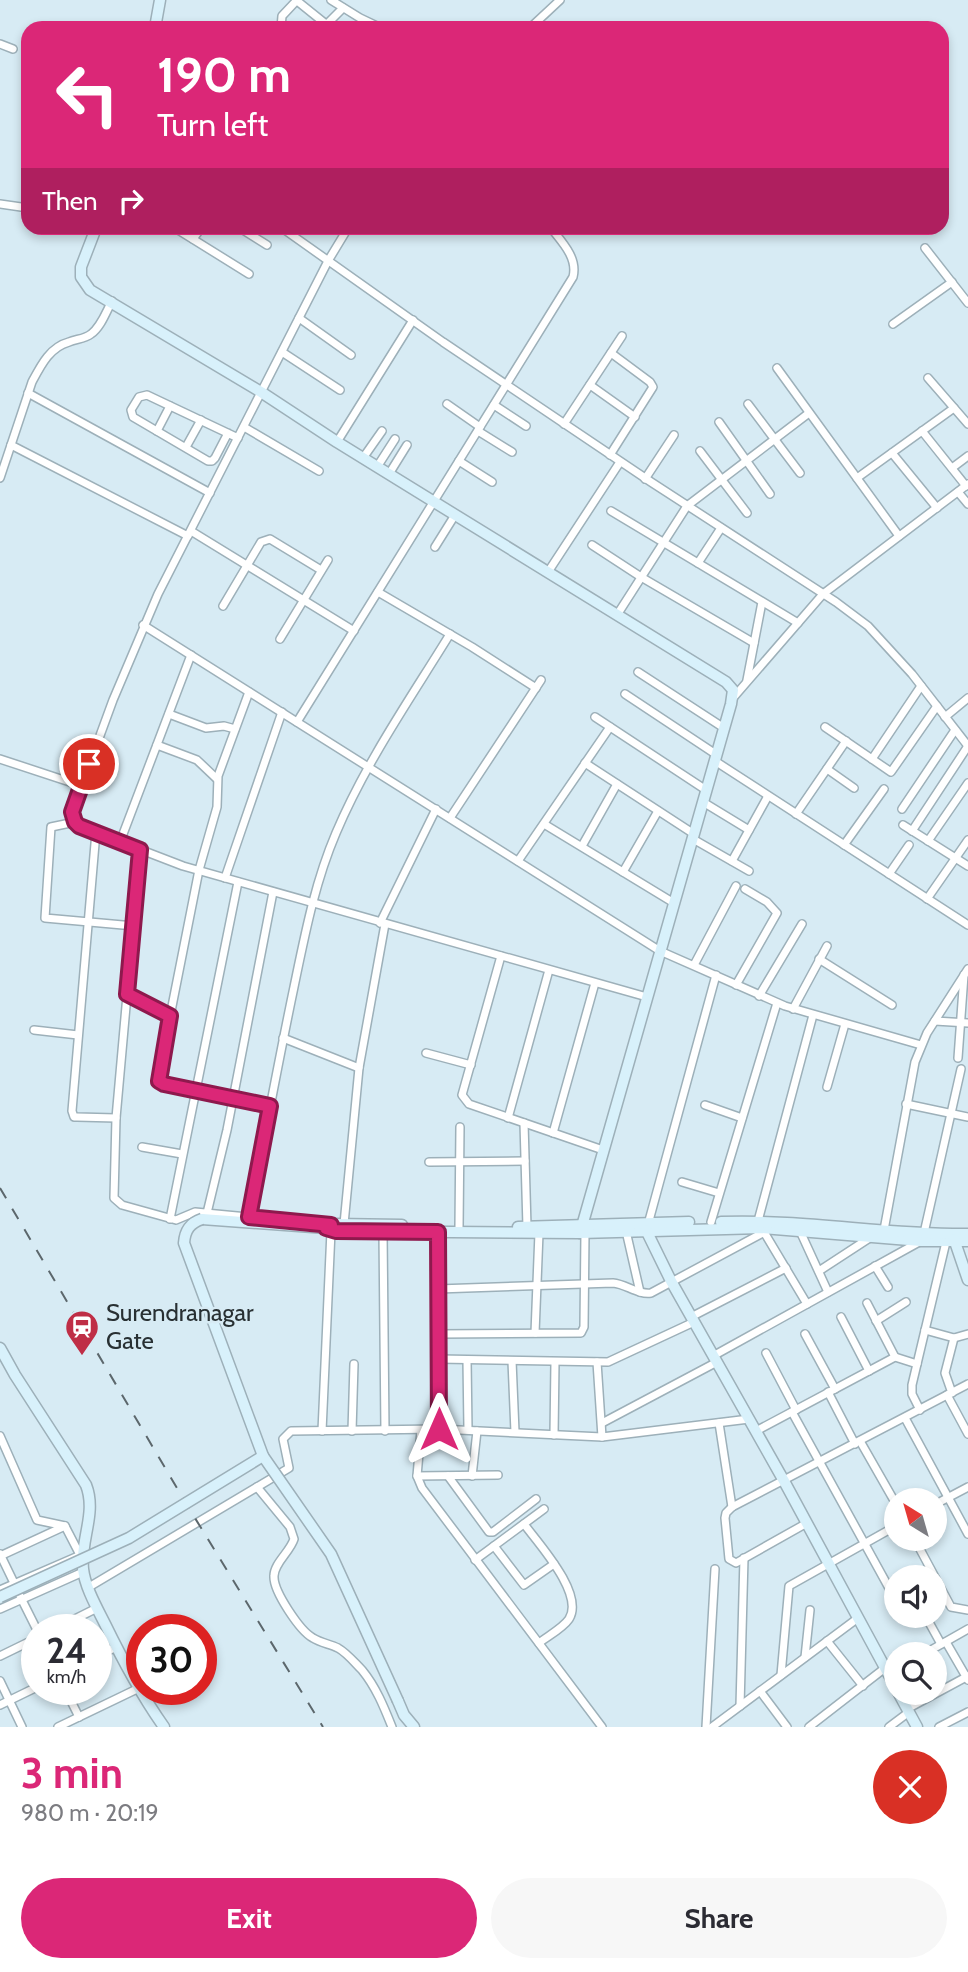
<!DOCTYPE html>
<html lang="en">
<head>
<meta charset="utf-8">
<style>
	:root { --surface:#fff; --page:#f7f7f7; --text:#2b2b33; --muted:#7c7c81; --accent:#db2777 }
	body { margin:0; font-family:Cabin,sans-serif; background:var(--page); color:var(--text); height:100vh; display:flex; flex-direction:column; font-size:26px; white-space:nowrap }
	* { box-sizing:border-box; margin:0 }
	p { font-size:23px; color:var(--muted) }
	.icon { flex:none; width:38px; height:38px; fill:none; stroke:currentColor; stroke-width:2; stroke-linecap:round; stroke-linejoin:round }
	.map { position:relative; height:1727px; overflow:hidden }
	.side { display:flex; flex-direction:column; background:var(--surface); flex:1 }
	.side>* { flex:none }
	.banner { position:absolute; left:21px; top:21px; width:928px; height:214px; border-radius:21px; box-shadow:0 4px 10px #0003; background:#db2777; color:#fff; overflow:hidden }
	.needle { width:46px; rotate:323deg }
	.tools { position:absolute; left:884px; top:1488px; display:grid; gap:14px }
	.tools a { display:grid; place-items:center; width:63px; height:63px; border-radius:50%; background:var(--surface); box-shadow:0 4px 10px #0003; font-size:35px }
	.speed { position:absolute; left:21px; top:1614px; display:flex; gap:14px; font-size:35px; font-weight:700; text-align:center }
	.speed>* { display:grid; place-content:center; width:91px; height:91px; border-radius:50%; background:var(--surface); box-shadow:0 4px 10px #0003; line-height:1 }
	.speed small { font-size:18px; font-weight:400 }
	.speed .limit { border:10px solid #d22; background:#fff; color:#111 }
	.pin { position:absolute; display:grid; place-items:center; width:60px; height:60px; color:#fff; margin:-30px; border:4px solid #fff; border-radius:50%; box-shadow:0 2px 7px #0007 }
	.me { position:absolute; width:77px; margin:-38px; rotate:0deg; stroke-linejoin:round; filter:drop-shadow(0 0 5px #0008) }
	.turn { display:flex; align-items:center; gap:24px; height:147px; padding:0 21px; font-size:32px }
	.turn .icon { width:91px; height:91px; stroke-width:2.5 }
	.turn b { display:block; font-size:49px; line-height:60px }
	.then { display:flex; align-items:center; height:66px; padding:0 21px; background:#0003; gap:14px; font-size:26px }
	.round { display:grid; place-items:center; flex:none; width:74px; height:74px; border-radius:37px; background:var(--page) }
	.summary { display:flex; align-items:center; justify-content:space-between; height:119px; padding:0 21px }
	h1 { font-size:42px; font-weight:800; line-height:52px; color:var(--accent) }
	.cta { display:flex; gap:14px; margin-top:auto; padding:14px 21px }
	.cta a { flex:1; height:80px; border-radius:42px; background:var(--accent); color:#fff; font-size:28px; font-weight:800; line-height:80px; text-align:center }
	.cta a+a { background:var(--page); color:var(--text) }
	.map>svg:first-child { display:block }
</style>
</head>
<body>
<div class="map">
<svg width="968" height="1727" viewBox="0 0 968 1727">
	<rect width="100%" height="100%" fill="#d7ebf4"/>
	<g fill="none" stroke-linecap="round" stroke-linejoin="round">
		<g stroke="#9db0b9" stroke-width="10">
			<g id="street">
				<path d="M296,0L327,25"/>
				<path d="M331,0L360,18L381,28"/>
				<path d="M281,28L282,16L297,0"/>
				<path d="M323,28L343,8"/>
				<path d="M530,28L560,0"/>
				<path d="M0,44L13,49"/>
				<path d="M0,204L28,208"/>
				<path d="M175,228L249,274"/>
				<path d="M240,228L267,245"/>
				<path d="M282,228L443,342L651,482L836,602L868,626L912,674L968,746"/>
				<path d="M348,228L328,261L158,594L113,700L72,812L75,822L79,826L183,866L647,997"/>
				<path d="M193,239L201,228"/>
				<path d="M925,248L968,303"/>
				<path d="M299,318L351,355"/>
				<path d="M893,324L952,282"/>
				<path d="M282,352L340,390"/>
				<path d="M777,368L899,536"/>
				<path d="M928,378L968,424"/>
				<path d="M590,385L635,417"/>
				<path d="M28,393L210,493"/>
				<path d="M447,404L480,427"/>
				<path d="M748,404L800,473"/>
				<path d="M494,405L526,426"/>
				<path d="M719,422L770,494"/>
				<path d="M564,424L622,336"/>
				<path d="M244,427L319,471"/>
				<path d="M157,431L170,406"/>
				<path d="M478,431L512,452"/>
				<path d="M922,431L966,486"/>
				<path d="M228,433L215,458L212,461H208L133,417L131,410L139,397L147,395L238,438"/>
				<path d="M337,442L413,320"/>
				<path d="M11,445L188,536"/>
				<path d="M186,447L201,420"/>
				<path d="M700,451L747,513"/>
				<path d="M892,453L937,508"/>
				<path d="M610,455L653,387L650,382L611,353"/>
				<path d="M363,458L382,431"/>
				<path d="M459,461L492,482"/>
				<path d="M377,467L395,439"/>
				<path d="M952,468L968,456"/>
				<path d="M389,474L407,445"/>
				<path d="M0,478L32,382C41,365 50,347 69,342C76,339 85,339 91,334C101,327 106,312 112,301"/>
				<path d="M857,478L954,408"/>
				<path d="M645,479L674,435"/>
				<path d="M958,492L968,504"/>
				<path d="M611,511L798,623"/>
				<path d="M191,531L354,631"/>
				<path d="M592,545L641,577L754,643"/>
				<path d="M435,547L455,515"/>
				<path d="M698,563L721,528"/>
				<path d="M548,572L620,462"/>
				<path d="M378,592L472,647L536,688"/>
				<path d="M223,606L261,542L270,539L321,570"/>
				<path d="M617,615L687,506L809,413"/>
				<path d="M143,625L660,951L785,1006L921,1045"/>
				<path d="M280,639L328,560"/>
				<path d="M638,672L724,728"/>
				<path d="M747,680L762,602"/>
				<path d="M249,692L218,776L217,807L199,870L158,1077L159,1081L164,1085L270,1106"/>
				<path d="M625,694L717,755"/>
				<path d="M733,698L823,594L968,484"/>
				<path d="M169,714L206,728L224,726L235,729"/>
				<path d="M595,717L706,790"/>
				<path d="M945,717L968,698"/>
				<path d="M297,722L573,277C578,258 562,242 551,228"/>
				<path d="M825,727L891,772L937,706"/>
				<path d="M157,745L197,760L217,779"/>
				<path d="M0,759L82,786"/>
				<path d="M872,759L921,686"/>
				<path d="M715,761L968,925"/>
				<path d="M585,763L694,834"/>
				<path d="M827,769L854,788"/>
				<path d="M703,802L749,830"/>
				<path d="M902,809L955,730"/>
				<path d="M796,814L846,741"/>
				<path d="M450,818L541,680"/>
				<path d="M75,822L51,827L45,918L134,926"/>
				<path d="M544,824L674,903"/>
				<path d="M903,825L968,866"/>
				<path d="M912,831L968,746"/>
				<path d="M96,832L72,1111L74,1117H77L116,1118"/>
				<path d="M693,839L749,871"/>
				<path d="M928,841L968,783"/>
				<path d="M120,842L191,655"/>
				<path d="M844,845L884,789"/>
				<path d="M582,846L617,784"/>
				<path d="M140,850L116,1118L114,1198L122,1205L176,1220L195,1212L281,1220"/>
				<path d="M518,861L610,727"/>
				<path d="M732,861L768,796"/>
				<path d="M623,872L658,811"/>
				<path d="M889,874L909,845"/>
				<path d="M225,878L282,712"/>
				<path d="M927,899L968,840"/>
				<path d="M380,923L436,809"/>
				<path d="M501,956L462,1095L469,1104L603,1150"/>
				<path d="M819,959L892,1005"/>
				<path d="M694,965L736,886"/>
				<path d="M736,985L777,913L767,902L745,889"/>
				<path d="M127,994L170,1016"/>
				<path d="M759,996L802,924"/>
				<path d="M793,1009L827,946"/>
				<path d="M935,1021L968,1023"/>
				<path d="M34,1030L78,1035"/>
				<path d="M283,1038L359,1068"/>
				<path d="M426,1053L471,1065"/>
				<path d="M958,1058L964,975"/>
				<path d="M827,1087L845,1024"/>
				<path d="M906,1104L968,1117"/>
				<path d="M705,1105L742,1118"/>
				<path d="M508,1118L549,970"/>
				<path d="M524,1123L527,1227"/>
				<path d="M553,1133L595,983"/>
				<path d="M142,1147L182,1154"/>
				<path d="M429,1162L525,1161"/>
				<path d="M682,1182L719,1193"/>
				<path d="M207,1213L227,1130L273,892"/>
				<path d="M249,1217C264,1140 278,1063 294,987C305,934 315,882 336,833C366,762 410,699 450,634"/>
				<path d="M170,1219L238,882"/>
				<path d="M758,1221L813,1015"/>
				<path d="M711,1222L777,1003"/>
				<path d="M344,1224L359,1068L385,924"/>
				<path d="M459,1227L460,1127"/>
				<path d="M647,1228L716,975"/>
				<path d="M884,1230L915,1062L927,1033L968,969"/>
				<path d="M626,1231L640,1292"/>
				<path d="M800,1231L828,1292"/>
				<path d="M383,1232L385,1431"/>
				<path d="M438,1232L439,1429"/>
				<path d="M764,1232L807,1304"/>
				<path d="M924,1233L961,1069"/>
				<path d="M875,1266L888,1287"/>
				<path d="M819,1271L871,1237"/>
				<path d="M438,1289L613,1283C626,1284 638,1295 651,1293L770,1229"/>
				<path d="M867,1303L895,1357"/>
				<path d="M691,1317L786,1268"/>
				<path d="M841,1317L869,1371"/>
				<path d="M876,1321L906,1302"/>
				<path d="M925,1330L954,1338L968,1334"/>
				<path d="M535,1333L539,1233"/>
				<path d="M439,1334L581,1333L584,1327L585,1233"/>
				<path d="M805,1334L835,1389"/>
				<path d="M766,1353L796,1410"/>
				<path d="M713,1356L921,1241"/>
				<path d="M439,1359L608,1362L694,1322"/>
				<path d="M467,1360L468,1430"/>
				<path d="M512,1361L515,1432"/>
				<path d="M597,1362L602,1437"/>
				<path d="M828,1392L855,1444"/>
				<path d="M952,1393L945,1373L954,1338"/>
				<path d="M947,1395L968,1434"/>
				<path d="M920,1410L912,1394V1385L946,1242"/>
				<path d="M792,1412L894,1597"/>
				<path d="M905,1418L968,1534"/>
				<path d="M602,1423L717,1362"/>
				<path d="M719,1423L732,1507"/>
				<path d="M421,1430L417,1476L422,1488L602,1727"/>
				<path d="M322,1431L331,1231"/>
				<path d="M352,1431L354,1364"/>
				<path d="M756,1431L895,1357L917,1364"/>
				<path d="M554,1435L555,1362"/>
				<path d="M0,1436L37,1520L65,1526L80,1555"/>
				<path d="M860,1441L896,1504"/>
				<path d="M417,1476L498,1475"/>
				<path d="M448,1476L489,1532H493L536,1499"/>
				<path d="M472,1476L477,1431"/>
				<path d="M257,1487L290,1527L294,1539C290,1552 274,1563 274,1576C273,1591 300,1631 313,1638C321,1643 330,1644 338,1648C347,1653 355,1663 362,1670C376,1687 384,1707 392,1727"/>
				<path d="M934,1505L968,1487"/>
				<path d="M807,1523L736,1563L729,1559L725,1518L726,1513L732,1507L968,1384"/>
				<path d="M524,1524C538,1543 585,1594 569,1619C563,1628 548,1636 539,1643"/>
				<path d="M914,1538L951,1607L968,1610"/>
				<path d="M494,1546L524,1585L554,1564"/>
				<path d="M0,1554L15,1585"/>
				<path d="M0,1556L65,1526"/>
				<path d="M475,1560L544,1509"/>
				<path d="M89,1587L289,1468L283,1439L291,1431L439,1429L602,1437L749,1419"/>
				<path d="M0,1590L83,1554"/>
				<path d="M20,1596L37,1630"/>
				<path d="M0,1609L83,1572"/>
				<path d="M925,1615L941,1644"/>
				<path d="M55,1629L97,1608"/>
				<path d="M827,1641L863,1686"/>
				<path d="M946,1642L968,1680"/>
				<path d="M924,1654L968,1629"/>
				<path d="M0,1656L37,1638"/>
				<path d="M96,1657L116,1647"/>
				<path d="M805,1657L810,1610"/>
				<path d="M781,1675L789,1586L896,1526"/>
				<path d="M0,1681L22,1727"/>
				<path d="M65,1689L79,1717"/>
				<path d="M760,1691L787,1727"/>
				<path d="M0,1705L37,1687"/>
				<path d="M740,1706L744,1558"/>
				<path d="M907,1709L968,1676"/>
				<path d="M58,1727L137,1689"/>
				<path d="M706,1727L715,1569"/>
				<path d="M712,1727L858,1618"/>
				<path d="M809,1727L885,1668"/>
				<path d="M889,1727L909,1712"/>
				<path d="M939,1727L968,1712"/>
			</g>
		</g>
		<g stroke="#9db0b9" stroke-width="13">
			<g id="secondary">
				<path d="M155,28L160,0"/>
				<path d="M96,228L81,267V277L90,290L261,392L337,442L726,682L733,690L731,704L580,1233"/>
				<path d="M202,1219L326,1228L336,1231L580,1233L762,1228L921,1241H968"/>
				<path d="M721,1222C804,1219 886,1235 968,1234"/>
				<path d="M518,1227L689,1222"/>
				<path d="M326,1228L335,1224L402,1225"/>
				<path d="M646,1230L671,1281L784,1481L896,1688"/>
				<path d="M954,1239L968,1280"/>
				<path d="M0,1348L15,1375L86,1485C97,1513 80,1540 83,1569C85,1587 97,1608 105,1624C123,1661 140,1693 164,1727"/>
				<path d="M898,1692L917,1727"/>
				<path d="M398,1701L404,1715L414,1727"/>
			</g>
		</g>
		<use href="#street" stroke="#fff" stroke-width="7"/>
		<use href="#secondary" stroke="#d8f1fb" stroke-width="10"/>
		<path stroke="#5c676c" stroke-width="2" stroke-dasharray="12 12" stroke-linecap="butt" d="M0,1188L187,1505L323,1727"/>
		<g stroke="#9db0b9" stroke-width="13" stroke-linecap="butt">
			<g id="secondary-bridge">
				<path d="M263,1456L331,1554L398,1701"/>
				<path d="M0,1597L129,1538L263,1456L184,1243C185,1230 190,1223 202,1219"/>
			</g>
		</g>
		<use href="#secondary-bridge" stroke="#d8f1fb" stroke-width="10"/>
	</g>
	<g fill="none" stroke-linecap="round" stroke-linejoin="round">
		<g stroke="#8e194d" stroke-width="18">
			<path id="route" d="M89,764L72,812L75,822L79,826L140,850L127,994L170,1016L159,1081L164,1084L270,1106L249,1217L331,1225L326,1228L336,1231L438,1232L439,1429"/>
		</g>
		<use href="#route" stroke="#db2777" stroke-width="12"/>
	</g>
	<defs>
		<g id="station-pin" transform="scale(1.75)"><path d="M0 17L-7.5 6A9.5 9.5 0 1 1 7.5 6Z" fill="#bf2e46" stroke="#d7ebf4"/><path d="M-3-6H3Q5-6 5-4V2Q5 4 3 4L4.5 6H3L1.5 4h-3L-3 6H-4.5L-3 4Q-5 4-5 2V-4Q-5-6-3-6ZM-3.5-4v3h7v-3ZM-3.5 1v1.5H-2V1ZM2 1v1.5H3.5V1Z" fill="#fff"/></g>
	</defs>
	<g fill-rule="evenodd">
		<use href="#station-pin" x="82" y="1327"/>
	</g>
	<g text-anchor="middle" stroke-width="5" stroke-linejoin="round" paint-order="stroke">
		<g font-size="24" fill="#283033" stroke="#d7ebf4" text-anchor="start">
			<text x="106" y="1321">Surendranagar<tspan x="106" dy="28">Gate</tspan></text>
		</g>
	</g>
</svg>
<div class="tools">
<a><svg class="needle" viewBox="-14 -14 28 28"><path d="M0-13l5 13h-10z" fill="#e53935"/><path d="M0 13l5-13h-10z" fill="#7c7c81"/></svg></a>
<a><svg class="icon" aria-label="sound" viewBox="0 0 24 24"><path d="M4 9h4l5-4v14l-5-4H4zM17 9q2 3 0 6"/></svg></a>
<a><svg class="icon" aria-label="search" viewBox="0 0 24 24"><circle cx="10" cy="10" r="6"/><path d="M15 15l6 6"/></svg></a>
</div>
<div class="speed"><div>24<small>km/h</small></div><div class="limit">30</div></div>
<div class="pin" style="left:89px;top:764px;background:#d93025"><svg class="icon" aria-label="arrive" viewBox="0 0 24 24"><path d="M6 21V4h12l-3 4 3 4H6"/></svg></div>
<svg class="me" style="left:439px;top:1429px" viewBox="-20 -20 40 40"><path d="M0-17L14 15 0 8-14 15z" fill="#db2777" stroke="#fff" stroke-width="4"/></svg>
<div class="banner">
<div class="turn"><svg class="icon" aria-label="left" viewBox="0 0 24 24"><path d="M17 20v-9H6M10 6l-5 5 5 5"/></svg><div><b>190 m</b>Turn left</div></div>
<div class="then">Then<svg class="icon" aria-label="right" viewBox="0 0 24 24"><path d="M7 20v-9h11M14 6l5 5-5 5"/></svg></div>
</div>
</div>
<section class="side">
<div class="summary"><div><h1>3 min</h1><p>980 m · 20:19</p></div><a class="round" style="background:#d93025;color:#fff"><svg class="icon" aria-label="close" viewBox="0 0 24 24"><path d="M6 6l12 12M18 6L6 18"/></svg></a></div>
<div class="cta"><a>Exit</a><a>Share</a></div>
</section>
</body>
</html>
